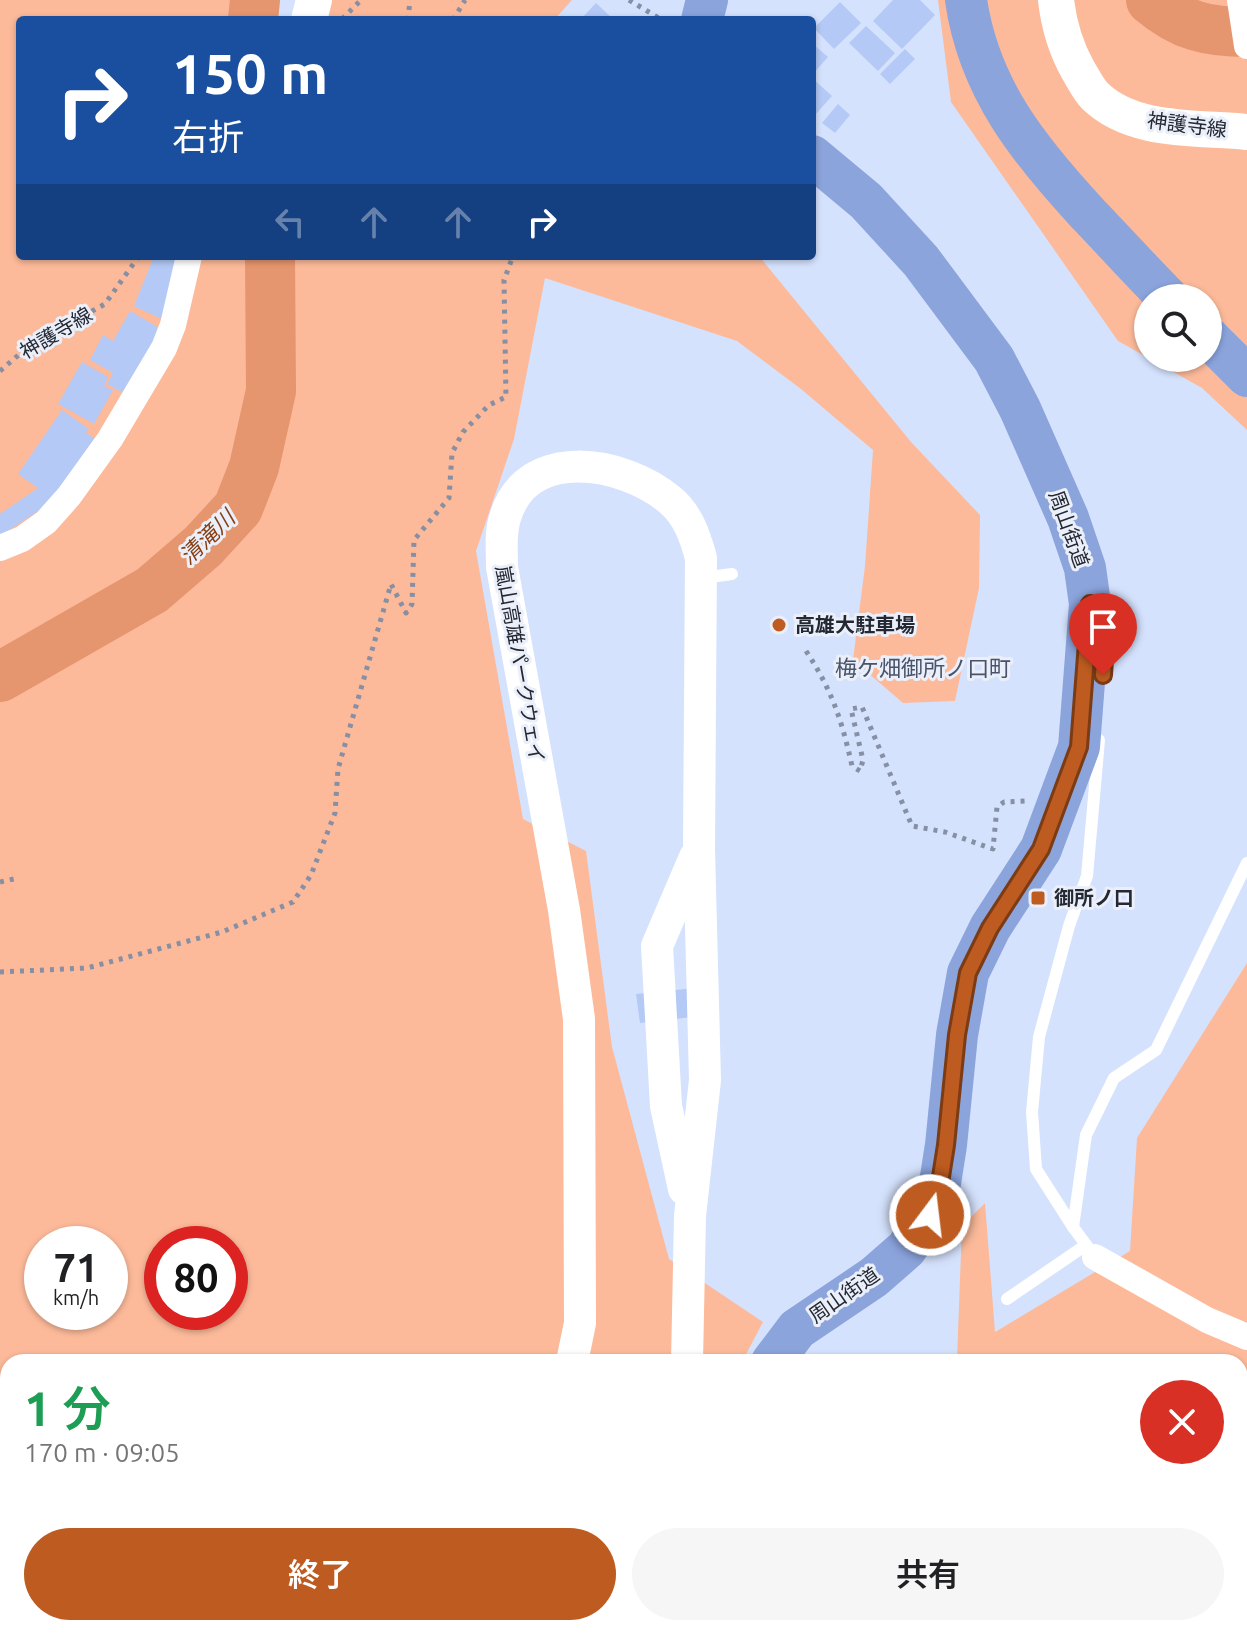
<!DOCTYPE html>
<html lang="ja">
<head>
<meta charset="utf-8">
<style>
	:root { --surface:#fff; --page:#f6f6f6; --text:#202124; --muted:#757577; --accent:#bd5b20 }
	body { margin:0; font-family:Ubuntu,"Noto Sans JP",sans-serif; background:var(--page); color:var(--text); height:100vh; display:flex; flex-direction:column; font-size:30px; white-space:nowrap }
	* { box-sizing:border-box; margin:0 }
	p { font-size:26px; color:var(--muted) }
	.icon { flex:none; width:44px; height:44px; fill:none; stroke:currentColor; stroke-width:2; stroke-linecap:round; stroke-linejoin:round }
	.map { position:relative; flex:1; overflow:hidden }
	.drawer { position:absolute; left:0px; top:1354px; width:1248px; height:282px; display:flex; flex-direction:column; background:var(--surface); border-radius:24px 24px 0 0; box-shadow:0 2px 6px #0004 }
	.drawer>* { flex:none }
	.banner { position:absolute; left:16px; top:16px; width:800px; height:244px; border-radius:8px; box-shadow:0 2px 6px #0004; background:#1a4fa0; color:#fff; overflow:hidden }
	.tools { position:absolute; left:1134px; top:284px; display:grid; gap:16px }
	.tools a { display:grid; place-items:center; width:88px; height:88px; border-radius:50%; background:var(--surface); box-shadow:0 2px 6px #0004; font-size:40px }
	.speed { position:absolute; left:24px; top:1226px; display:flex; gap:16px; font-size:40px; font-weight:700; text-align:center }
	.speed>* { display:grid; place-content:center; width:104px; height:104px; border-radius:50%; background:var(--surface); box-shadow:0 2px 6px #0004; line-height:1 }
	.speed small { font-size:20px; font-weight:400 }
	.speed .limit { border:12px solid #d22; background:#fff; color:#111 }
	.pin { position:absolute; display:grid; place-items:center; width:68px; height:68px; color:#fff; margin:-82px -34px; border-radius:50% 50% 50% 0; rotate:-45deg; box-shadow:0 0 8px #0007 }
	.pin .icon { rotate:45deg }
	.me { position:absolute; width:88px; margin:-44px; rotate:15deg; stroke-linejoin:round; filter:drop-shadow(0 0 6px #0008) }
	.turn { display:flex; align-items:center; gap:28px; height:168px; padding:0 24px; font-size:36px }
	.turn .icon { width:104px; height:104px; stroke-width:2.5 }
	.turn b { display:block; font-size:56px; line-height:68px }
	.lanes { display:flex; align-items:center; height:76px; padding:0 24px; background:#0003; justify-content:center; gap:40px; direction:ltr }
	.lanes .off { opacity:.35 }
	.round { display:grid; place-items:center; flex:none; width:84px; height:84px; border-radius:42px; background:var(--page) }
	.overview { display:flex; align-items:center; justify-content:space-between; height:136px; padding:0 24px }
	h1 { font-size:48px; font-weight:600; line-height:60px; color:#1e9e55 }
	.primary-button { display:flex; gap:16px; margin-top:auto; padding:16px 24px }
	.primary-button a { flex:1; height:92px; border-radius:48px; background:var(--accent); color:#fff; font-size:32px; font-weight:600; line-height:92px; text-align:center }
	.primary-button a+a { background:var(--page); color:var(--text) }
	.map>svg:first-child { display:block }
</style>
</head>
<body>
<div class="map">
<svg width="1247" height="1635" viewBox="0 0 1247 1635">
	<rect width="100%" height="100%" fill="#d5e2fd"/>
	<g fill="#fcba9a" fill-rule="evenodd">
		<path d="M0,0H246L244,20H20V256H759L911,442L980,515L979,588L955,701L903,703L853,660L865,566L873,450L801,389L737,341L545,278L514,439L476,551L523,819L586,851L612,1047L669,1259L763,1322L742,1362H8V1628H675L674,1635H0ZM42,1244H110V1312H42ZM162,1244H230V1312H162Z"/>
		<path d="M325,0H572L554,20H319Z"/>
		<path d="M938,0H1247V430L1202,388L1118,341L951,102ZM1148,298H1208V358H1148Z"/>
		<path d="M1247,963V1635H797L795,1628H1240V1362H951L957,1359L962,1226L985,1203L995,1332L1130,1251L1137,1138Z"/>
	</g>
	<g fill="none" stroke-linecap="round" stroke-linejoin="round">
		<g stroke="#e6966e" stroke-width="50">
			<path d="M1151,0C1182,26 1207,32 1247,32"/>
			<path d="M253,20L255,0"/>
			<path d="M0,677L152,590L203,546L238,508L254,467L271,391L270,256"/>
		</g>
	</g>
	<g fill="#b4c9f5">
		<path d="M893,0H920L935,15L902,49L873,21Z"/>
		<path d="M840,2L861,23L834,49L814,28Z"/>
		<path d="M596,3L614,20H580Z"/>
		<path d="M866,26L895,53L878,71L849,43Z"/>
		<path d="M812,43L828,57L812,75Z"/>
		<path d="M905,49L915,59L890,84L880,74Z"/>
		<path d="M812,78L832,96L815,115L812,112Z"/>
		<path d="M838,104L850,115L835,133L822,123Z"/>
		<path d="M154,256H181L164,320L134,306Z"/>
		<path d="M130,311L161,329L125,394L107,384L113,373L90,360L103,335L113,341Z"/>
		<path d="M82,362L108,377L104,386L113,390L94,424L58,404Z"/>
		<path d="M62,410L89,429L86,433L97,440L55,500L0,536V514L38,488L18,474Z"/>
		<path d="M715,986L718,1014L640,1023L636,994Z"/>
	</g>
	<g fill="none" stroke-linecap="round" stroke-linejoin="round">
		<g stroke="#868fa3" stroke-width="5" stroke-dasharray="4 6" stroke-linecap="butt">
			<path d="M629,0L662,20"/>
			<path d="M342,19L361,0"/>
			<path d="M408,20L410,0"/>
			<path d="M453,20L465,0"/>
			<path d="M0,371L30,345L105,304L139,256"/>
			<path d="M806,651C832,690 842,721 852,766L860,771L863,760L851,709L862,707L912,826L945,832L993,849L997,807L1004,802L1025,801"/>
			<path d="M0,882L18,878"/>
			<path d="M0,972L87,968L222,932L293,902L311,875L335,813L338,769L391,584L406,613L412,604L414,540L449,498L452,453L463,432L489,405L506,397L504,280L513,256"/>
		</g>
		<g stroke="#fff" stroke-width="12">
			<path d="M703,578L732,574"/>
			<path d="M1073,1227L1036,1169L1032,1112L1039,1037L1069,926L1087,876L1099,740"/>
			<path d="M1095,1257L1073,1227L1086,1135L1114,1078L1156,1050L1247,863"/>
			<path d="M1007,1299L1086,1245"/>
		</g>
		<g stroke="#fff" stroke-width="26">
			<path d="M1240,0L1247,46"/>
			<path d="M0,548L22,539L46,522L69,496L110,439L164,348L173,325L189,256"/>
			<path d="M1095,1257L1207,1320L1247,1337"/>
		</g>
		<g stroke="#fff" stroke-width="32">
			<path d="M684,1189L666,1106L657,946L695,857"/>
			<path d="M572,1362L580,1323L579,1019L564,910L502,567C502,551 500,533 505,518C526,444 624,461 670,500C688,515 695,536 701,558L699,849L705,1080L690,1216L687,1362"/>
			<path d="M711,1628V1635"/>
			<path d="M320,1635L321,1628"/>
			<path d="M590,1635L592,1628"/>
			<path d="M759,1635L760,1628"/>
		</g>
		<g stroke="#fff" stroke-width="36">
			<path d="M1056,0C1059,26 1065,47 1078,70C1083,78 1088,89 1095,96C1133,133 1197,127 1247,132"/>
			<path d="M309,20L314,0"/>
		</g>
		<g stroke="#8ba4dc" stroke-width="42">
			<path d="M966,0C979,89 1029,150 1088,214C1115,242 1141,271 1168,298"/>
			<path d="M702,20L707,0"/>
			<path d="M1208,337L1247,376"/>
			<path d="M772,1362L797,1329L874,1277L906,1249L930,1215L940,1183L946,1145L957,1035L968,973L990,928L1041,849L1079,747L1090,604L1085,568L1068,518L1020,409L994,359L921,261L866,201L812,156"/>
			<path d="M1240,1501L1247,1504"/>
		</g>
	</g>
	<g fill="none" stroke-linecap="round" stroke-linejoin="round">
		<g stroke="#7b3b15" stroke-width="20">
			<path id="route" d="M930,1215L940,1183L946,1145L957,1035L968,973L990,928L1041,849L1079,747L1090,604L1105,644L1103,675"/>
		</g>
		<use href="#route" stroke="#bd5b20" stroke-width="14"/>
	</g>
	<g fill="#bd5b20" stroke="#eaeffa" stroke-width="3">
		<circle cx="779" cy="625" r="8"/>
		<rect x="1030" y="890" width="16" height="16" rx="4"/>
	</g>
	<g text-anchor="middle" stroke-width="6" stroke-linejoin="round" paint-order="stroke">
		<g font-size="20" fill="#232832" stroke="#eaeffa">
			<text transform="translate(1187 125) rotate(7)" y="7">神護寺線</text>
			<text transform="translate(56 333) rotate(-31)" y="7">神護寺線</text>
			<text transform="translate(1069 529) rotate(70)" y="7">周山街道</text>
			<text transform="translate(520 664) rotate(80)" y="7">嵐山高雄パークウェイ</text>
			<text transform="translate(844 1295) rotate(-35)" y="7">周山街道</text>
		</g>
		<g font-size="20" font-weight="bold" fill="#232832" stroke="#eaeffa" text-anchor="start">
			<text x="795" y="632">高雄大駐車場</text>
			<text x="1054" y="905">御所ノ口</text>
		</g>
		<g font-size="22" font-style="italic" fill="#863e12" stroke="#eaeffa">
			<text transform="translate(207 537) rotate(-44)" y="8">清滝川</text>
		</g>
		<g font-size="22" fill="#49546a" stroke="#eaeffa">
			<text x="923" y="676">梅ケ畑御所ノ口町</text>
		</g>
	</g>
</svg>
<div class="tools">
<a><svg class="icon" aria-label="search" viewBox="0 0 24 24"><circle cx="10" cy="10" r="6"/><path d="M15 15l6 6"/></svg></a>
</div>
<div class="speed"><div>71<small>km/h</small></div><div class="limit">80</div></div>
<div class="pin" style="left:1103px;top:675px;background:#d93025"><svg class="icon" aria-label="arrive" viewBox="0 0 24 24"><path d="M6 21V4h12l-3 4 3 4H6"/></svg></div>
<svg class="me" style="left:930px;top:1215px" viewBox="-20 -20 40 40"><circle r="17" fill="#bd5b20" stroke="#fff" stroke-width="3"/><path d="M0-11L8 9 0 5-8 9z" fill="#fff"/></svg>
<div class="banner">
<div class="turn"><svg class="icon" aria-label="right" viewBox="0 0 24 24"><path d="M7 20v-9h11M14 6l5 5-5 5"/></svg><div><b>150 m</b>右折</div></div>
<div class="lanes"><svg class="icon off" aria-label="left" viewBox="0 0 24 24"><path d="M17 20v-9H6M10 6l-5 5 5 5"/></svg><svg class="icon off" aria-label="ahead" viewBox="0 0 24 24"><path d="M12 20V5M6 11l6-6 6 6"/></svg><svg class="icon off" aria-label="ahead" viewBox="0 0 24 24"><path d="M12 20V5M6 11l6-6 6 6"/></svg><svg class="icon" aria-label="right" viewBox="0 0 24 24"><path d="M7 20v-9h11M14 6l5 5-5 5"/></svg></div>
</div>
<section class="drawer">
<div class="overview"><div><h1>1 分</h1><p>170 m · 09:05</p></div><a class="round" style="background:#d93025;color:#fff"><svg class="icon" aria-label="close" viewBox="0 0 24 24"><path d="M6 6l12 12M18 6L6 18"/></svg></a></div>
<div class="primary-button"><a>終了</a><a>共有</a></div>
</section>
</div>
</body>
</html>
